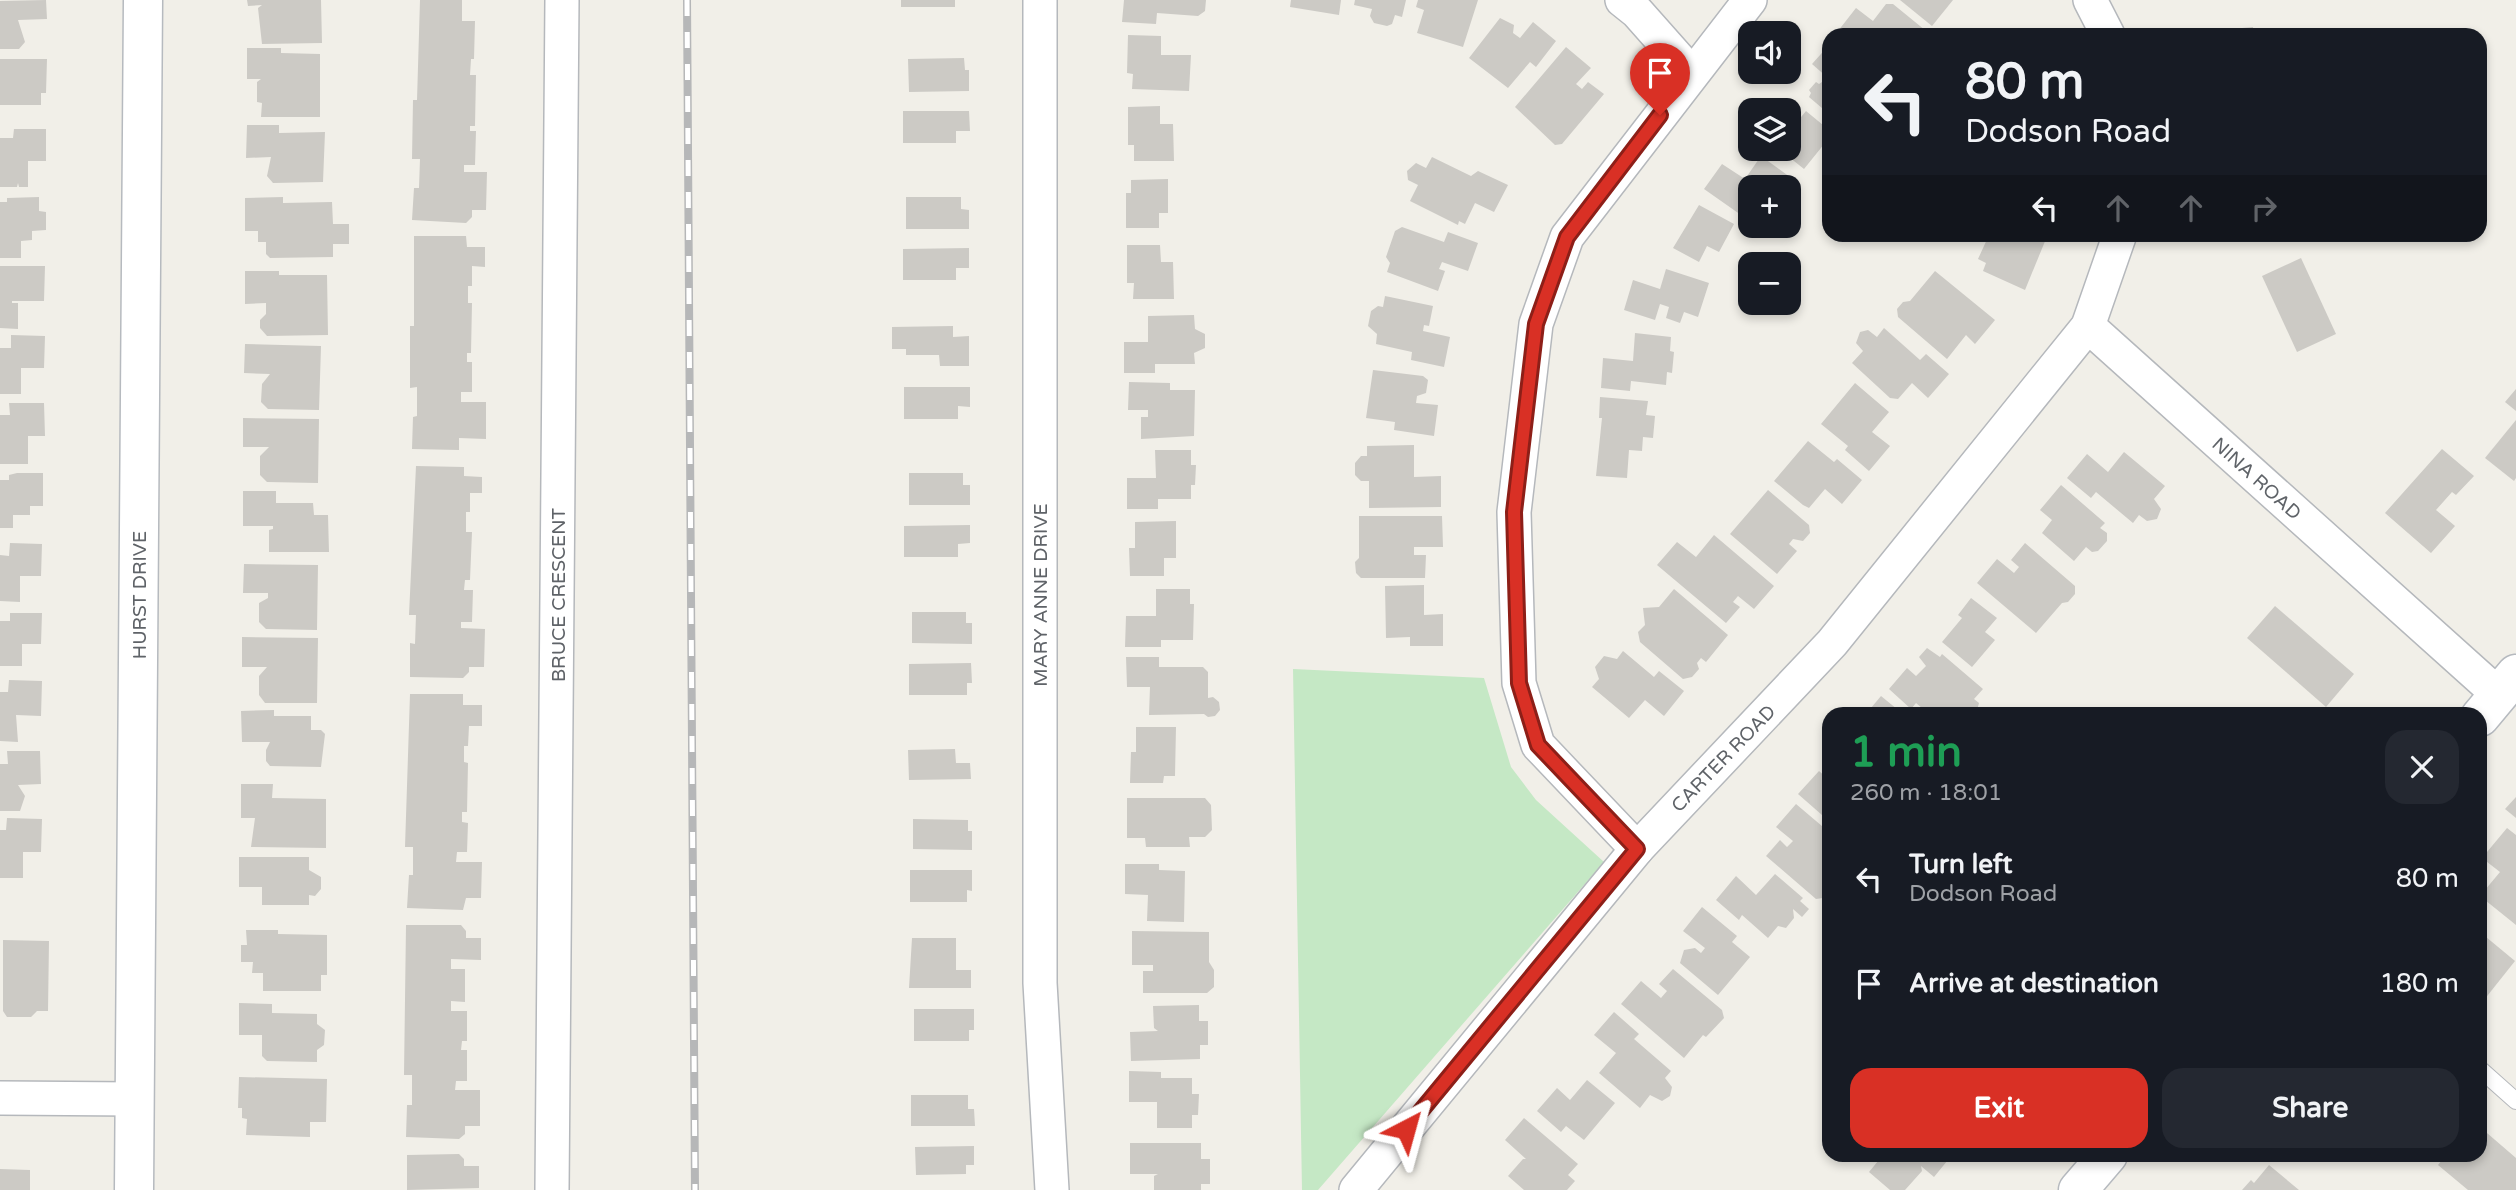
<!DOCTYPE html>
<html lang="en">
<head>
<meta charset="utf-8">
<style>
	:root { --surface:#171b24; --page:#242831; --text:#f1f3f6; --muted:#9ea1a6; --accent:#d93025 }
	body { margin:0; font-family:"Varela Round",sans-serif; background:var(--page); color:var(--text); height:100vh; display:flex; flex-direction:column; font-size:26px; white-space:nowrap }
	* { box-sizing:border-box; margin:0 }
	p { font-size:23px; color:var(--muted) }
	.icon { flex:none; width:38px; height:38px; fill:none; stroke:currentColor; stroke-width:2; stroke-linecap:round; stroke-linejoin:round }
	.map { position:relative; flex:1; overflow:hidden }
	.drawer { position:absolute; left:1822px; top:707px; width:665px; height:455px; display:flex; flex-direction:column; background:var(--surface); border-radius:21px; box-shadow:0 4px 10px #0003 }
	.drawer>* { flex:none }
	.banner { position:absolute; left:1822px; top:28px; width:665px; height:214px; border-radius:21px; box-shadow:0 4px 10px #0003; background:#171b24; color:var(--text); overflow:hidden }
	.tools { position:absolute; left:1738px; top:21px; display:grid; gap:14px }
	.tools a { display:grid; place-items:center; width:63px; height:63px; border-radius:14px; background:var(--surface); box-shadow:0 4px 10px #0003; font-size:35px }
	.pin { position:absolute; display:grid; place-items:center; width:60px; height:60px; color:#fff; margin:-72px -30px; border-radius:50% 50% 50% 0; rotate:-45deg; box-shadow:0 0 7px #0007 }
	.pin .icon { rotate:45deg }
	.me { position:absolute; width:77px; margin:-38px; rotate:39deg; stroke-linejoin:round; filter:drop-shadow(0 0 5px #0008) }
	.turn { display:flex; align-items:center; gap:24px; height:147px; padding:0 28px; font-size:32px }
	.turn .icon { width:91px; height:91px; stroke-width:2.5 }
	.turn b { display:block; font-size:49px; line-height:60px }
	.lanes { display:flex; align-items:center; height:66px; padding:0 28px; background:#0003; justify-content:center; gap:35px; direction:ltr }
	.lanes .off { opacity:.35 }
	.round { display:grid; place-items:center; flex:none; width:74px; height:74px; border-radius:21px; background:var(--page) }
	.overview { display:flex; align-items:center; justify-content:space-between; height:119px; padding:0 28px }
	h1 { font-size:42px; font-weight:700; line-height:52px; color:#1e9e55 }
	.cta { display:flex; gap:14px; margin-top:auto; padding:14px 28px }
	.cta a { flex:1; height:80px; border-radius:21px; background:var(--accent); color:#fff; font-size:28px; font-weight:700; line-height:80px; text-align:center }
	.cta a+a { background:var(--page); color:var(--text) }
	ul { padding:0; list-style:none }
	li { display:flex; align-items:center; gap:21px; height:105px; padding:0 28px }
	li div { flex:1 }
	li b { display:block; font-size:26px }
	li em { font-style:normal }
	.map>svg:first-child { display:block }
</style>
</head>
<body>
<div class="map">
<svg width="2516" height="1190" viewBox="0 0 2516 1190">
	<rect width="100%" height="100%" fill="#f1efe8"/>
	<path fill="#c5e8c5" d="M1293,669L1484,678L1511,767L1536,800L1604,862L1318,1190H1302Z"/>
	<g fill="#cccac5">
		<path d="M46,0L47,19L18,20L25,42L19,49H0V1Z"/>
		<path d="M247,0H321L322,43L262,44L258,8L262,5L248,6Z"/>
		<path d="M420,0H462V21H475L474,59H471L470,75H476L475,126H470V131H476L475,165H464V172H487L486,210H472V217L466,223L412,220L414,188H419L420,159H412L413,100H417Z"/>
		<rect x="901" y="0" width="54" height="7"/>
		<path d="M1124,0H1206L1205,11L1198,16L1157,13L1156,24L1122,22Z"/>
		<path d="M1291,0H1341L1339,15L1290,7Z"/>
		<path d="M1355,0H1406L1402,17L1395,15L1392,24L1387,26L1374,23L1370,16L1372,9L1354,5Z"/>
		<path d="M1418,0H1478L1463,47L1417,33L1424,10L1416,7Z"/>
		<path d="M1900,0H1953L1932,26Z"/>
		<path d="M1886,4H1893L1931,35H1842L1838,31L1856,8L1873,21Z"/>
		<path d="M1500,18L1514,25L1513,33L1520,38L1533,22L1556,41L1536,67L1530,62L1508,88L1469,58Z"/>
		<path d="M2253,27L2254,35H2210L2209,31Z"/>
		<path d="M1128,35L1161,36V55H1191L1189,91L1132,89L1133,74L1127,73Z"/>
		<path d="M1829,45V114L1809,97L1811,93L1809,90L1816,82L1819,84L1828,78L1812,64Z"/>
		<path d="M1566,47L1591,68L1576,84L1582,89L1588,82L1604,94L1562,144L1555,145L1515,107Z"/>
		<path d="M247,48H281V53L320,54V117H261L262,103L257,102V82L261,79H247Z"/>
		<path d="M964,58L965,70H969V91L909,92L908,59Z"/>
		<path d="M0,59H47L46,93H41V105H0Z"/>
		<path d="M1160,106V124H1173L1174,161H1134V145H1128V107Z"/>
		<path d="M903,111H969L970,131H956V143H903Z"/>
		<path d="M1806,111L1829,130V138L1804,169L1779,149H1788V121L1791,118L1797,122Z"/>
		<path d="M247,125H279V133L325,132L323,182L273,183L267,176L271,157L246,158Z"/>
		<path d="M14,129H46V161H28V187H19L18,183L17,187H0V138H13Z"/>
		<path d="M1761,156L1794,180L1789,187H1750V210L1746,207L1741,215L1704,189L1722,164L1745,179Z"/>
		<path d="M1432,157L1471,176L1478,171L1508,185L1494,212L1475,203L1465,224L1459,221L1458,225L1410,201L1418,185L1408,180L1407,171L1416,163L1426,168Z"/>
		<path d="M1168,179V213H1159V228H1126V193H1131V180Z"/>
		<path d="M39,197V211L46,212V230L32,231V240L21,241V258H0V202H7V198Z"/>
		<path d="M283,197V203L332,202L333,224H349V244H333V257L270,258L266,254V242H258V231H245V198Z"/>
		<path d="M906,197H961V209L969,210V229H906Z"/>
		<path d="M1699,205L1734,224L1719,252L1707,246L1699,262L1673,248Z"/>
		<path d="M1402,227L1444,242L1448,232L1478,243L1468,271L1442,262L1439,269L1445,271L1438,291L1387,272L1390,263L1386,257L1395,231Z"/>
		<path d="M1999,234H2048L2025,290L1983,271L1986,263L1978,259L1989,235L1997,239Z"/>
		<path d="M414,236H466L467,247H485V267L472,266V286H468V303H472L471,353H467V362H472V392H461V402H486V439L459,438V450L412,449L413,417L417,416V387L410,388V326H414Z"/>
		<path d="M1127,245H1160L1161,262H1173L1174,299H1133L1134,283H1127Z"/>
		<path d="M969,248V268H956V280H903V249Z"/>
		<path d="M2301,258L2336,334L2297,352L2262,276Z"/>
		<path d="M0,266H45L44,301H12V303H18V329L0,328Z"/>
		<path d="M1666,269L1709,283L1698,317L1684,312L1680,323L1666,318L1669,307L1660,304L1655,320L1624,310L1633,280L1660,289Z"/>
		<path d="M245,271H279V275H327L328,335L267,336L260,328V320L266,314V303L245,304Z"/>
		<path d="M1935,271L1995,320L1975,344L1966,335L1947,359L1898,317L1897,309L1903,302L1910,301Z"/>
		<path d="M1385,296L1433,306L1429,326L1424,325L1423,331L1450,337L1444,367L1411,360L1412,352L1376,344L1377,334L1368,326L1371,311L1378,306L1383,307Z"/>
		<path d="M1194,315L1195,329L1205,334V348L1194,353L1195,364H1155V373H1124V342H1148V316Z"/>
		<path d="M953,326V337L969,336V366H940L939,355H906V349H892V327Z"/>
		<path d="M1884,328L1920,360L1926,354L1949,374L1928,398L1912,383L1898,399L1890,398L1852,363L1863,351L1856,343L1860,332L1868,330L1877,337Z"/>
		<path d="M1635,333L1671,337L1670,351L1674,352L1672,373L1667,372L1666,385L1631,381L1630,391L1601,388L1603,358L1633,361Z"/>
		<path d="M11,335L45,336L44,368H21V394H0V348H11Z"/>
		<path d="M245,344L321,346L319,410L268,409L261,402L262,384L270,374L244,373Z"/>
		<path d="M1373,370L1423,376L1428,380L1426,393L1417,396L1416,403L1438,405L1434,436L1394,430L1395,422L1366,418Z"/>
		<path d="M1129,382L1170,383V390H1195L1194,436L1141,439V417H1148V410H1128Z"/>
		<path d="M1855,383L1889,412L1872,432L1890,446L1869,471L1845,450L1848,446L1821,424Z"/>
		<path d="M904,387H970V407L958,406V419H904Z"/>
		<path d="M2516,389V411L2505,402Z"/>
		<path d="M1600,397L1648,401L1646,415L1655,416L1653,438L1643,437L1642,451L1629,450L1627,478L1596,476L1602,418H1599Z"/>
		<path d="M9,403H44L45,436H28V464H0V415H10Z"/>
		<path d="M243,418L319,419L318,483L267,482L260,475V456L269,447H243Z"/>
		<path d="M2516,420V478L2514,481L2485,458Z"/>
		<path d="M1808,441L1834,462L1837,459L1862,480L1842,504L1825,489L1809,508L1803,505L1774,481Z"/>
		<path d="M1414,445V477L1441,476V507L1369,508V481H1361L1355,475V463L1361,456H1367V446Z"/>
		<path d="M2442,449L2474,476L2456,495L2452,492L2436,510L2455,526L2431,553L2385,513Z"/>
		<path d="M1155,450H1191V465H1196L1195,485H1191V499H1158V509H1127V478H1156Z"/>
		<path d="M2124,452L2165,486L2154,499L2161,509L2157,519L2147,521L2139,515L2133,523L2096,492L2091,498L2067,478L2087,454L2108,472Z"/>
		<path d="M416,466L464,467V476L482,477V493H470V512H466V532H472L470,580H465L464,590H473L472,622H461V628L485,629L484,667H469V672L463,678L410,677V643L415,644L416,615H409Z"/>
		<path d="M17,473H43V506H30V515H13V528H0V480H9V475Z"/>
		<path d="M909,473H963V485H970V505H909Z"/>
		<path d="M2061,485L2105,523L2100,528L2107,533V541L2098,551L2092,552L2086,547L2074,561L2042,533L2052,520L2040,510Z"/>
		<path d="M1768,490L1809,525L1810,533L1803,541L1793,539L1789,544L1797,551L1777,574L1730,534Z"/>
		<path d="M243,491H276V503H313L314,515H328L329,552H269V530L273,529V526H243Z"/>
		<path d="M1359,516H1442L1443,547H1414V555H1426L1425,578H1361L1356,573L1355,562L1359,558Z"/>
		<path d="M1176,521V558H1164V576H1130L1129,548H1135V522Z"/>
		<path d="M970,525V543L958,544V557H904V526Z"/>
		<path d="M1714,535L1774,586L1754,609L1738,596L1733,602L1740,607L1726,623L1657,565L1677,542L1696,557Z"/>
		<path d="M10,543L42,544L41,576H20V602L0,601V555L9,556Z"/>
		<path d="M2025,543L2075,586V594L2068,602L2062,603L2036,633L1977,583L1997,559L2014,573L2019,567L2011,560Z"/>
		<path d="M244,564L318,565L317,630L266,629L259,622V603L268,598V593H243Z"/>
		<path d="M1424,585V615L1443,614V646H1410V637L1386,638L1385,586Z"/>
		<path d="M1156,589H1190V604H1194L1193,640H1161V647H1125L1126,616H1156Z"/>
		<path d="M1674,589L1728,635L1706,662L1701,658L1697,663L1699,669L1692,677L1683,679L1640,642L1638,632L1645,625L1643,608L1659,607Z"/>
		<path d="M1971,598L1997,618L1985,632L1995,640L1972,667L1942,642L1962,618L1958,615Z"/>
		<path d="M2275,606L2354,674L2326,707L2247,638Z"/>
		<path d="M912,612H966V623H972V644L912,643Z"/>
		<path d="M10,613H42L41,644H22V666H0V621H10Z"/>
		<path d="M242,637L318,638L317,703H265L259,695V676L267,667H242Z"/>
		<path d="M1927,648L1940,657L1942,654L1983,689L1974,699L1979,703L1976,714H1929L1916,703L1911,709L1889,689L1907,668L1916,676L1926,666L1919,657Z"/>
		<path d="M1623,651L1654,677L1659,671L1684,691L1664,716L1645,700L1629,718L1592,687L1599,679L1595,667L1604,656L1617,659Z"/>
		<path d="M1126,657H1159V667H1203L1208,672V698L1213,697L1219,702L1220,710L1215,716L1208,717L1204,714L1149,715L1150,687H1127Z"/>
		<path d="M971,663L972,683H967V695H909V664Z"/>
		<path d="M9,680L42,681L41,716L16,715L18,742L0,741V692H8Z"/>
		<path d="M410,694H463V705H482V726H469L468,746H464V762L468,763L467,812H462V822L468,823L467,852H457L456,862H482L481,898H466L463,910L407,908L409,875H413V847H405Z"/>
		<path d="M1881,696L1903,714H1866Z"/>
		<path d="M274,710V716H311V730H321L325,734L321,767L270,766L266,761V750L270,742H242L241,711Z"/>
		<path d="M1136,727H1176L1175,776H1164L1163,783H1130L1131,752H1136Z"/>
		<path d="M955,749L956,763H970L971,779L909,780L908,750Z"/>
		<path d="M7,751H40L41,784L18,785L25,796L20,811H0V764H8Z"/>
		<path d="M1819,771L1829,780V813L1826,811L1822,815L1798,794Z"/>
		<path d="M241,784H273L272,798L326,799V848L251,847L255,818H241Z"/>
		<path d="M2516,797V818L2505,809Z"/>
		<path d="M1127,798H1205L1211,805L1212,830L1205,837H1189L1190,847H1146L1145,838H1127Z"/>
		<path d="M1796,804L1829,832V892L1823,898L1816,899L1766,856L1780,840L1787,847L1793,841L1776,827Z"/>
		<path d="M7,818L42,819L41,852H23V878H0V830H6Z"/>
		<path d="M913,819L968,820V831H972V850L913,849Z"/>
		<path d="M2507,828L2516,835V925L2480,896L2500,872L2482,858Z"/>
		<path d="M239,857H309V870L321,877V889L315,896L309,895V905H262V887H239Z"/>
		<path d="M1125,864H1159V870L1185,871L1184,922L1147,921L1148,895L1125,894Z"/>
		<path d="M910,870H972V891L967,890V902H910Z"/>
		<path d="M1775,874L1803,898L1800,901L1809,909L1802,917L1793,909L1794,918L1786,928L1778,926L1768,938L1742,915L1739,920L1716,900L1736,876L1756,895Z"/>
		<path d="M1702,907L1737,936L1732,942L1750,957L1718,995L1680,963L1684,950L1695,948L1701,953L1705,948L1683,931Z"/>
		<path d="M406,925H461L466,931V938H481V960L451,959V969H465V1002L451,1001V1011H467V1041H462L461,1050H467V1081H456L455,1090H480V1126H465V1134L459,1139L406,1137L407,1105H412V1075H404Z"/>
		<path d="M246,930H278V934L327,935V975H321V991H263V973H252L253,962H241V945H247Z"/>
		<path d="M1132,931L1209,932V962L1214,970V987L1207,993H1143V971H1153V965H1132Z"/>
		<path d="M2480,932L2515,961L2480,1005Z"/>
		<path d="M912,938H956V970H971V988H909Z"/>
		<path d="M3,940L49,941L48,1011H37L31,1017H7L3,1011Z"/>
		<path d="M1673,969L1722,1010L1724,1018L1706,1037L1703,1035L1684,1058L1621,1004L1641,981L1661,998L1667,991L1659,984Z"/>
		<path d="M239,1003L272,1004V1013L317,1014V1024L325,1030L324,1045L317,1050V1062L267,1061L262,1056V1035H239Z"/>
		<path d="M1199,1005V1021H1208V1045H1200V1059L1131,1061L1130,1032L1158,1031L1154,1028L1153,1006Z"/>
		<path d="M914,1009H974V1030H969V1041H914Z"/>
		<path d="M1614,1012L1639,1034L1634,1039L1671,1071L1665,1078L1672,1087L1670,1096L1662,1101L1650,1095L1640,1108L1599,1073L1616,1053L1594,1035Z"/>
		<path d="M1129,1071L1161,1072V1078H1192V1094H1199L1198,1115H1192V1128H1157V1102H1129Z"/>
		<path d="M239,1077L327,1079L326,1122H310V1137L246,1135L247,1119L242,1118V1108H238Z"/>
		<path d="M1587,1080L1615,1103L1584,1140L1566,1126L1561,1132L1537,1111L1557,1088L1570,1100Z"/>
		<path d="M911,1095H968V1109H974L975,1126H911Z"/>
		<path d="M1524,1118L1578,1164L1568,1175L1575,1181L1567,1190H1524L1508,1176L1523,1159H1526L1505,1140Z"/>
		<path d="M2480,1127L2516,1158V1190H2468L2438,1165L2446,1155H2480Z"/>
		<path d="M1130,1143H1201V1159H1210V1184H1201V1190H1154V1176L1158,1174H1130Z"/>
		<path d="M974,1146V1165H966V1174L916,1175L915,1147Z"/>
		<path d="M459,1154L464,1159V1166H479V1188L407,1190V1155Z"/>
		<path d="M1883,1155H1900L1907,1161L1912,1155H1952L1934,1177L1921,1166L1922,1171L1905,1190H1890L1869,1172Z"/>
		<path d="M2269,1165L2299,1190H2242L2251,1180L2254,1183Z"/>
		<path d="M0,1169L30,1170V1190H0Z"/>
	</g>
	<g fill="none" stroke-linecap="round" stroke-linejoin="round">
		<g stroke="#b5b8bc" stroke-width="18">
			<path id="lane" d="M2480,1069L2516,1101"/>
		</g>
		<g stroke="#b5b8bc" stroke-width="36">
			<g id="street">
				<path d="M1040,0V983L1052,1190"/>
				<path d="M1622,0L1637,12L1692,74"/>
				<path d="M2090,0L2108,35"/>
				<path d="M2088,326L2499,695"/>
				<path d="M1637,849L1538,745L1519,683L1514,512L1536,324L1567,237L1750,0"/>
				<path d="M0,1098L135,1099"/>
				<path d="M552,1190L562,0"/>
				<path d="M1356,1190L1637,849L1832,643L2088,326L2120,234"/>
			</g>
		</g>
		<g stroke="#b6babf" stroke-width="41">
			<g id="secondary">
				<path d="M2480,717L2516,674"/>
				<path d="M134,1190L143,0"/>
				<path d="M2078,1190L2108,1155"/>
			</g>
		</g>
		<use href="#lane" stroke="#fff" stroke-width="16"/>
		<use href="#street" stroke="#fff" stroke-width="33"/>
		<use href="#secondary" stroke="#fff" stroke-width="38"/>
		<g stroke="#b6b7b8" stroke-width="8">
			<path id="rail" d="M687,0L695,1190"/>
		</g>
		<use href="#rail" stroke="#fff" stroke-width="5" stroke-dasharray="16" stroke-linecap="butt"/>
	</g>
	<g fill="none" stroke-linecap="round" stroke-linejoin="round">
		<g stroke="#8d1f18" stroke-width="18">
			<path id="route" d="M1406,1129L1637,849L1538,745L1519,683L1514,512L1536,324L1567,237L1660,115"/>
		</g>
		<use href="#route" stroke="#d93025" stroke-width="12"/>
	</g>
	<g text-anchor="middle" stroke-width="5" stroke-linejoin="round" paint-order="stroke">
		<g font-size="19" fill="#5f6368" stroke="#fff">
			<text transform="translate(2257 478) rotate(42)" y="7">NINA ROAD</text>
			<text transform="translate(139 595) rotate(-90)" y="7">HURST DRIVE</text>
			<text transform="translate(558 595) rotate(-90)" y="7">BRUCE CRESCENT</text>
			<text transform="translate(1040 595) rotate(-90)" y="7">MARY ANNE DRIVE</text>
			<text transform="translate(1723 758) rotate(-46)" y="7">CARTER ROAD</text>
		</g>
	</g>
</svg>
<div class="tools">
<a><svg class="icon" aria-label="sound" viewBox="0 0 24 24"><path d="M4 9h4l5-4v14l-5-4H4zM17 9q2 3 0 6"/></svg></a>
<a><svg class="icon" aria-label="layers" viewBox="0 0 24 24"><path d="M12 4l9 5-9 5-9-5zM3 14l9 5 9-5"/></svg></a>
<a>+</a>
<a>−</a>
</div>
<div class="pin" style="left:1660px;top:115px;background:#d93025"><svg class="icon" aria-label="arrive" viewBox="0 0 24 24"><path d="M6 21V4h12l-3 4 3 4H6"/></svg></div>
<svg class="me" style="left:1406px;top:1129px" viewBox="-20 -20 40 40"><path d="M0-17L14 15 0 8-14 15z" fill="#d93025" stroke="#fff" stroke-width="4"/></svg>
<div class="banner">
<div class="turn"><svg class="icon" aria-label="left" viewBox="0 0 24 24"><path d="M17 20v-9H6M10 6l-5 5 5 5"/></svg><div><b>80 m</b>Dodson Road</div></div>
<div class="lanes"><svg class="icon" aria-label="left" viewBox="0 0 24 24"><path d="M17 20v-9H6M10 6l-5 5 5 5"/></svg><svg class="icon off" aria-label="ahead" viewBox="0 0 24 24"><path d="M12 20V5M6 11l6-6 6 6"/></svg><svg class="icon off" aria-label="ahead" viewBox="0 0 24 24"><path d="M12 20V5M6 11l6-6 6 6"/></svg><svg class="icon off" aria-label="right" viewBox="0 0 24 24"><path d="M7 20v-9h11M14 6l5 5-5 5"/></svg></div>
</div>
<section class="drawer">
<div class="overview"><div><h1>1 min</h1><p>260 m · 18:01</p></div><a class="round"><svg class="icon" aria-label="close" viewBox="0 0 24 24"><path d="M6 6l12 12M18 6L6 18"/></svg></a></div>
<ul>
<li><svg class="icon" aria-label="left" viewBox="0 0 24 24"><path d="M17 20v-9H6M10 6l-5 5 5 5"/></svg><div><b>Turn left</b><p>Dodson Road</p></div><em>80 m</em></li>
<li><svg class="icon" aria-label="arrive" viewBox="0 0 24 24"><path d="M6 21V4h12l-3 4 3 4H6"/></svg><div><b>Arrive at destination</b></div><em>180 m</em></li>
</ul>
<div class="cta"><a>Exit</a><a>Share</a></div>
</section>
</div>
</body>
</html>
